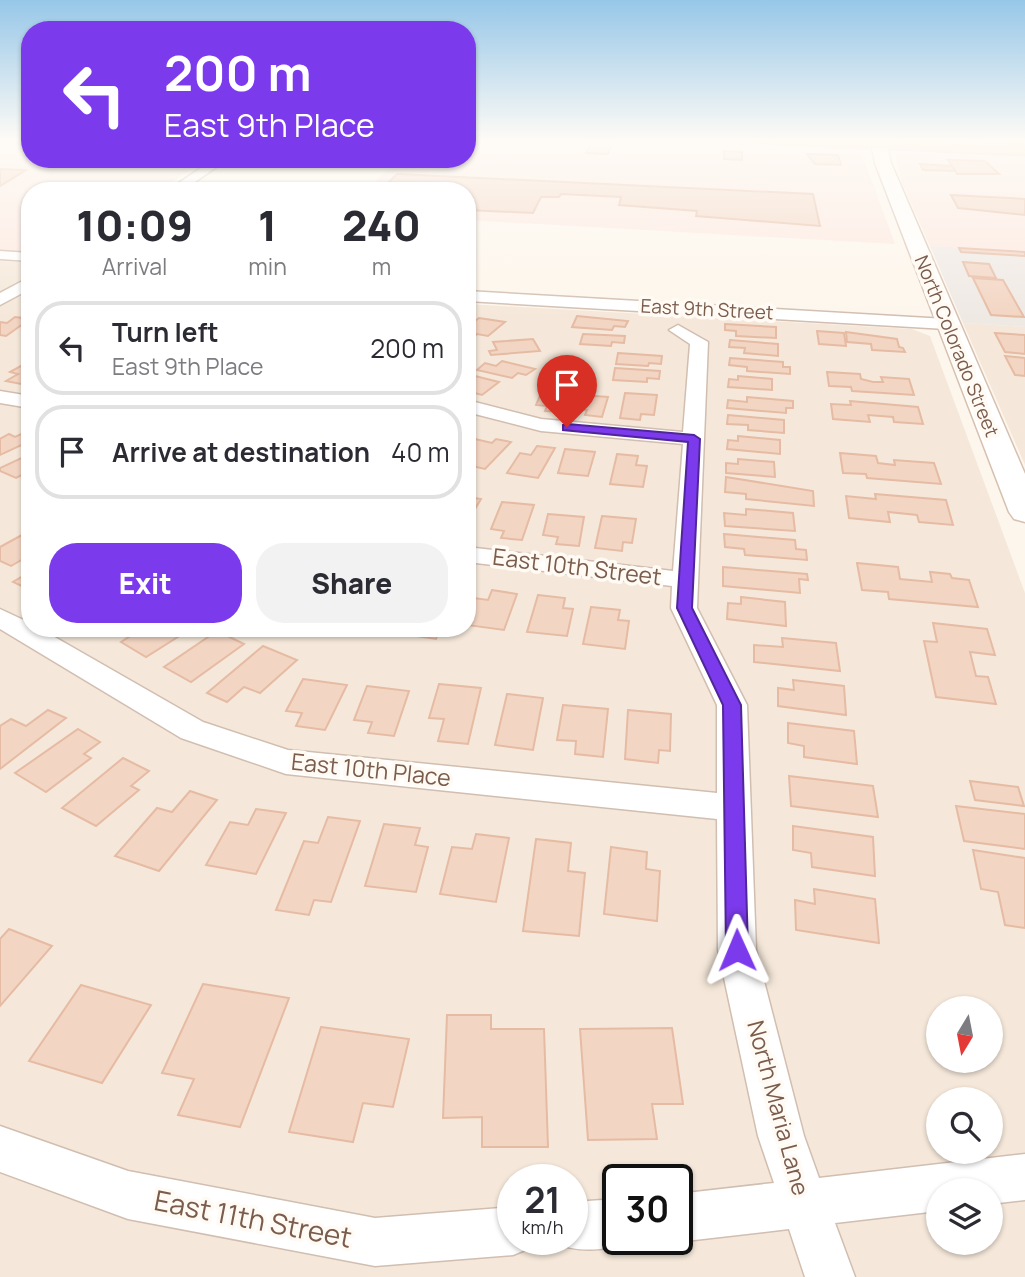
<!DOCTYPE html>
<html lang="en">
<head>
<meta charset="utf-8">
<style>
	:root { --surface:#fff; --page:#f2f2f3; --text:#2b2b33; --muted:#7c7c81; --line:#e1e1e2; --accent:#7c3aed }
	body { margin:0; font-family:Manrope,sans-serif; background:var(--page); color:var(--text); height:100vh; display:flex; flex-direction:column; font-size:26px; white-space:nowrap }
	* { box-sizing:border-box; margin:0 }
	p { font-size:23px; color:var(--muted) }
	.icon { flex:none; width:38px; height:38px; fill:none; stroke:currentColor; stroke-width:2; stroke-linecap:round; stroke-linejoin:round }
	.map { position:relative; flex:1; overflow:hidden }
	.drawer { position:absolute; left:21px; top:182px; width:455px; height:455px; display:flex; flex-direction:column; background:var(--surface); border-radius:28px; box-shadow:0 2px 5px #0004 }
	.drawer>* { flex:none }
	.hud { position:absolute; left:21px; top:21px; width:455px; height:147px; border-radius:28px; box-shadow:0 2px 5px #0004; background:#7c3aed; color:#fff; overflow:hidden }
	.needle { width:46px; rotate:190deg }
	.fabs { position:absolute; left:926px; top:996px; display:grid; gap:14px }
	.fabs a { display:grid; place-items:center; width:77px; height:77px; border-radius:50%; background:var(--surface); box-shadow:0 2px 5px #0004; font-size:35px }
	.speed { position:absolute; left:497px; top:1164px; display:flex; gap:14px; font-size:35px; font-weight:700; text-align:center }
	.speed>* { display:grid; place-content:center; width:91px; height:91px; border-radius:50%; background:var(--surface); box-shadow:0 2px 5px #0004; line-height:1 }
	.speed small { font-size:18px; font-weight:400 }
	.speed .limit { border:4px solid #111; border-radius:10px; background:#fff; color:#111 }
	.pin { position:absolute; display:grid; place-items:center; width:60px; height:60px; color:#fff; margin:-72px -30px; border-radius:50% 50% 50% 0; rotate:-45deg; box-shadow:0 0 7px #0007 }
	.pin .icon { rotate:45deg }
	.me { position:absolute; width:77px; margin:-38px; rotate:359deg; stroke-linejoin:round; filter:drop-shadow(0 0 5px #0008) }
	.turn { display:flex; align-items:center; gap:24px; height:147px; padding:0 28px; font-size:32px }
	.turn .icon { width:91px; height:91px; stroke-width:2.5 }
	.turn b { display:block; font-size:49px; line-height:60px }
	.eta { display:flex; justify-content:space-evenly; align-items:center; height:119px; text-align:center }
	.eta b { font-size:42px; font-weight:800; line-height:49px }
	.action { display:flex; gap:14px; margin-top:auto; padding:14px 28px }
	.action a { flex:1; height:80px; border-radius:28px; background:var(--accent); color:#fff; font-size:28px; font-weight:800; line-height:80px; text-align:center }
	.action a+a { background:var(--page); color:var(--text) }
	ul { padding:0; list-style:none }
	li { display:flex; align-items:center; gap:21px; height:94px; margin:0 14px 10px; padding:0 14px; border:4px solid var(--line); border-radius:28px }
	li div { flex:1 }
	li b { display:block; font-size:26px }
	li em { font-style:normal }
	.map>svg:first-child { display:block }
</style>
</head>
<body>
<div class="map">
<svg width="1025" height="1277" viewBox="0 0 1025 1277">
	<rect width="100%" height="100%" fill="#fdf6ec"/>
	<g fill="#f5e8da" fill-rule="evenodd">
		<path d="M0,261L30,263V628H467V304L912,329L930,336L1025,593V1277H0ZM938,1008H990V1060H938ZM938,1099H990V1152H938ZM513,1180H572V1239H513ZM618,1180H677V1239H618ZM938,1190H990V1242H938Z"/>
		<path d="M963,323L1025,327V465Z"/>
	</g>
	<g fill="#fde8e0">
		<path d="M0,139H30V159H205L159,191H30V253L0,251Z"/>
		<path d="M467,139H669L848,148L861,152L895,244L467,220V191H366L395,162L348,159H467Z"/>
		<path d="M914,150L1025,154V251L930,246L902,183L895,154Z"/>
	</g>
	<path fill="#efe9e4" d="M930,246L1025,251V327L963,323Z"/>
	<g fill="#f3d5c3" stroke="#e6bba3" stroke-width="2">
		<path d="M591,144H612L608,154L586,153Z"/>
		<path d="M724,151L742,152V160L724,159Z"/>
		<path d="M807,154L838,155L841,165L815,164Z"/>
		<path d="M948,160L985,161L999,174H957Z"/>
		<path d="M920,164L952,166L955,171L923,170Z"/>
		<path d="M0,169L26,170L0,186Z"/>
		<path d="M397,174L813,194L820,226L696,216L697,211L619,205L621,197L561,194L559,197H541L533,213L467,210V191H404L408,186L386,185Z"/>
		<path d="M951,195L1025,199V215L958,208Z"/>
		<path d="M959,248L1025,252V256L961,252Z"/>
		<path d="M963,262L989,264L996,278L969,276Z"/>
		<path d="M973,278L1003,280L1024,317L991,315Z"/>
		<path d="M577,316L628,321L625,327L614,326L612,330L572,327Z"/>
		<path d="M15,317L30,319L6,336L0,335V322L7,323Z"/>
		<path d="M479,318L505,322L488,336L477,334L472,338L467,337V327Z"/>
		<path d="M725,324L776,327V338L736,336V331L725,330Z"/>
		<path d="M817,331L844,333L846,346L819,344Z"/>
		<path d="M846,332L897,339L899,347L903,348L905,352L872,350L871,344L847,342Z"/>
		<path d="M995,333L1025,335V354L1005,352Z"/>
		<path d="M583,334L625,336L624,343L612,342L611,346L580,344Z"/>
		<path d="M533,339L540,351L491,355L489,351L497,350L493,342Z"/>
		<path d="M730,340L778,344V356L744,353L745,348L729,347Z"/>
		<path d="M618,353L662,356L661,364L649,363L648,366L616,364Z"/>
		<path d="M1005,356L1025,358V376L1015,375Z"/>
		<path d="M730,358L783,362V367H790V374L747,371V367L729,365Z"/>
		<path d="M30,361V378L21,384L6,381L18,374L10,372Z"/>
		<path d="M502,361L535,369L526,375L518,373L512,378L477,370L485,363L496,366Z"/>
		<path d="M615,368L660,371L659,379L647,378V382L613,380Z"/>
		<path d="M827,372L860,374L861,379L873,382H883L881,377L909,379L914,395L852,391L851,387L829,386Z"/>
		<path d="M467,374L499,382L482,395L467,391Z"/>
		<path d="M738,376L772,379V390L728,387L729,379L738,380Z"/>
		<path d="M542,391L571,393L565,412L545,411L547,406L536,405Z"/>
		<path d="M625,393L657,395L654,415L641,414L640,420L620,418Z"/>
		<path d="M580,395L608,397L602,417L585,415L587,410L575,409Z"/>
		<path d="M747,397L793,401V408H786V413L727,408L728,400L747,402Z"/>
		<path d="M850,401L918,407L923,424L894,422L893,417L868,415L870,422L833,419L831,404L851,405Z"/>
		<path d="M728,415L784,420V433L748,430V425L727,424Z"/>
		<path d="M30,430V441L0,455V439L9,434L15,437Z"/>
		<path d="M738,436L780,440V454L727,449L728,440L738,441Z"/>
		<path d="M475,439L492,443L496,439L511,442L485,469L467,465V446Z"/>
		<path d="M537,446L555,448L538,478L507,473L520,453L531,455Z"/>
		<path d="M565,449L595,452L588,476L558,473Z"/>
		<path d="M840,453L876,456L878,463L895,465L894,460L934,463L941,484L867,478L866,474L843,473Z"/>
		<path d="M30,454V471L16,478L0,471V468Z"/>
		<path d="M617,454L638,456L636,465L647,466L643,487L610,484Z"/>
		<path d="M738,459L774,462L775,477L726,473V463L738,464Z"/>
		<path d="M726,477L813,491L814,506L746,499V494L725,492Z"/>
		<path d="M875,494L946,500L953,525L919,522L917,515L888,512L890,522L849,518L846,496L876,499Z"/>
		<path d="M467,497L481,499L467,522Z"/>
		<path d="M502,502L534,505L522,540L501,538L504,531L491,529Z"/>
		<path d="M746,509L793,513L795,531L725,526L724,513L746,515Z"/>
		<path d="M548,514L584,517L579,546L556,544L558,537L543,535Z"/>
		<path d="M602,516L636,519L632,543L623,542L622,551L595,548Z"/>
		<path d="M724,534L795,540L796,549L806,550L807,560L745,555L744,549L725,547Z"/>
		<path d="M22,535L30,539V555L11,566L0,561V547Z"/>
		<path d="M857,563L898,567L900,579L932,582L930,572L950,574L952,578L969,580L978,607L889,599L888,592L862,590Z"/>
		<path d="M723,567L807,574L808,580L799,579L800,593L723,586Z"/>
		<path d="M30,572L28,589L13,582Z"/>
		<path d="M492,590L517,594L504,630L467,625V615L474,598L488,600Z"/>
		<path d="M538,595L565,598L563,608L573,609L567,636L527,632Z"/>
		<path d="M741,597L785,602L786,626L727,619L728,603L741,604Z"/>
		<path d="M591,607L620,610L618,620L629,621L625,649L583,644Z"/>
		<path d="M933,623L987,629L995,655L970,652L976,676L988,677L996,704L936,697L924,641L937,642Z"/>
		<path d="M143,628H192L146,657L121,642Z"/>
		<path d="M399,628H440L436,639L396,633Z"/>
		<path d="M217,631L244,644L191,682L164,667Z"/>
		<path d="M782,638L836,643L840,671L754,662V645L783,647Z"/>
		<path d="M263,646L297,660L260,693L244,687L227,702L207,693Z"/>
		<path d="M303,679L347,685L325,730L296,726L302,713L286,711Z"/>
		<path d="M793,680L844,686L846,715L778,706V688L794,690Z"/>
		<path d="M439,684L481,688L468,744L438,741L444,719L429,718Z"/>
		<path d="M367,686L409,691L394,736L368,733L372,722L354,720Z"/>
		<path d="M507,694L543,698L533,750L495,745Z"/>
		<path d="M563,705L608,709L603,757L575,754L576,741L557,740Z"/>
		<path d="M48,710L66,718L0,769V726L11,719L26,726Z"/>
		<path d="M628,710L671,714L670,751L659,750L658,763L625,759Z"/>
		<path d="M788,723L854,731L857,764L804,757V746L788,743Z"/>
		<path d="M78,729L100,742L84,754L91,758L46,792L15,773Z"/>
		<path d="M123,758L149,771L131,786L139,790L96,826L62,808Z"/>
		<path d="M789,776L873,786L878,817L791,806Z"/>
		<path d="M970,781L1018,787L1024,806L975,800Z"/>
		<path d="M190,791L217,800L159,871L115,856L157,808L172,812Z"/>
		<path d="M956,806L1025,814V849L964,841Z"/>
		<path d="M256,809L286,813L256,874L206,865L230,822L248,825Z"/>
		<path d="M328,817L360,821L331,902L314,900L309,915L276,910L304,841L318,843Z"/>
		<path d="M384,824L420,828L415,845L428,847L416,892L365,886Z"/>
		<path d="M793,826L873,837L875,876L812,867L811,853L793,850Z"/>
		<path d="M476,834L509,838L496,902L440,894L452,847L472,849Z"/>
		<path d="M536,839L571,843L568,871L585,873L579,936L523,931Z"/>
		<path d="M611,847L647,852L646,869L660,871L657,921L604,914Z"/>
		<path d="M973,850L1025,858V928L1005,925L998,892L981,889Z"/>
		<path d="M814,889L875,899L879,943L796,930L795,900L815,904Z"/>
		<path d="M9,929L52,946L0,1006V939Z"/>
		<path d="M203,984L289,998L240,1127L178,1115L194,1079L162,1073Z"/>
		<path d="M81,985L151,1005L102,1083L29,1061Z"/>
		<path d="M447,1015H491V1029H544L548,1147H482V1117L443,1118Z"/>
		<path d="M321,1027L409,1039L393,1107L363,1103L353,1142L289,1132Z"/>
		<path d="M672,1028L683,1104H652L657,1139L588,1140L580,1029Z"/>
	</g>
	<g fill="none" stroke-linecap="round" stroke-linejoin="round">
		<g stroke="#d1beb0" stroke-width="3">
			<g id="street">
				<path d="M214,159H228L182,191H167Z"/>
				<path d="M0,251L30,253V261L0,259Z"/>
				<path d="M30,277V289L0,305V293Z"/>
				<path d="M467,291L946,319L955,324L946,329L467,301Z"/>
				<path d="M678,325L708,342L697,608L747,705L756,950L804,1136L819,1178L1025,1154V1200L990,1204V1190H938V1211L835,1223L855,1277H805L789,1229L677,1242L670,1239H677V1194L774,1183L758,1136L718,950L717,819L286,774L181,738L0,629V609L30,623V628H39L203,722L288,750L717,793V705L671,608L672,586L467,562V547L673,571L683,444L541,431L467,412V400L541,419L683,432L690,344L669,330Z"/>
				<path d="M0,391L30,396V408L0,403Z"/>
				<path d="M0,1126L128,1171L375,1218L513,1207V1239H534L530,1248L513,1255L375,1266L128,1219L0,1172Z"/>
				<path d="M618,1199V1239L635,1240C610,1250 580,1254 555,1243L553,1239H572V1202Z"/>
			</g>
		</g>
		<g stroke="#d6c0b0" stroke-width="3">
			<path id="secondary" d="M879,139L887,144L891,163L1025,474V522L1014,519L1009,512L875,163L871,144Z"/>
		</g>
		<g stroke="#dad1cd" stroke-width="3">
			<path id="primary" d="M754,139H874L1025,145V155L761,143Z"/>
		</g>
		<use href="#street" fill="#fff" fill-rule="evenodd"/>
		<use href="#secondary" fill="#fff" fill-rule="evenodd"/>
		<use href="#primary" fill="#fbd9a5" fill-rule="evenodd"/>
	</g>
	<linearGradient id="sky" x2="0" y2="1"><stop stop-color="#97c7e8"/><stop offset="0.44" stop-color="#fefbf6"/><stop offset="1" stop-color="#fefbf6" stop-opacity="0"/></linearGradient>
	<rect width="1025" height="318" fill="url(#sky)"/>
	<path fill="#7c3aed" stroke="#51269a" stroke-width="2" d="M567,424L694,435L700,439L692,608L741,705L748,950L745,957L737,960L729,957L726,950L723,705L677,608L688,442L563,430V425Z"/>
	<g text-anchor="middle" stroke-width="7" stroke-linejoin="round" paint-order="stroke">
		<g font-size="19" fill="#7a5c4d" stroke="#fffaf3">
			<text transform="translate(707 309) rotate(3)" y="7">East 9th Street</text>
			<text transform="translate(957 346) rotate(68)" y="7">North Colorado Street</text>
		</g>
		<g font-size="23" fill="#7a5c4d" stroke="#fffaf3">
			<text transform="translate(577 567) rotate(7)" y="8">East 10th Street</text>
			<text transform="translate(371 770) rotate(6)" y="8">East 10th Place</text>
			<text transform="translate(778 1108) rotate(75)" y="8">North Maria Lane</text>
		</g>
		<g font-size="28" fill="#7a5c4d" stroke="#fffaf3">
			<text transform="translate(253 1219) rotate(11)" y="10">East 11th Street</text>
		</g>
	</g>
</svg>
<div class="fabs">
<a><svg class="needle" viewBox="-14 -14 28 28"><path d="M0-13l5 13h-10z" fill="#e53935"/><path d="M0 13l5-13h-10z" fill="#7c7c81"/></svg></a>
<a><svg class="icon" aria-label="search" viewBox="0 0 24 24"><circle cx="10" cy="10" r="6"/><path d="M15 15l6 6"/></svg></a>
<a><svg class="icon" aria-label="layers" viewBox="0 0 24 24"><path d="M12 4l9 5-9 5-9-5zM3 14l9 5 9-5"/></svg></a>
</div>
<div class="speed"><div>21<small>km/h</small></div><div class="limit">30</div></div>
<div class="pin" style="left:567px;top:427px;background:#d93025"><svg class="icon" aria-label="arrive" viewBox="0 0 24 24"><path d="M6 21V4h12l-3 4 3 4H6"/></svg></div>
<svg class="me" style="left:737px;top:950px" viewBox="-20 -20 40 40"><path d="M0-17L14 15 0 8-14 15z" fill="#7c3aed" stroke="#fff" stroke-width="4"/></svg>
<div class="hud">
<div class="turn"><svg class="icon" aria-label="left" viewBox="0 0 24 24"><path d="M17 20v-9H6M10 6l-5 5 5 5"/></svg><div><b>200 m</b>East 9th Place</div></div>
</div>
<section class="drawer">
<div class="eta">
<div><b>10:09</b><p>Arrival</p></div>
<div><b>1</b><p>min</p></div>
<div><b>240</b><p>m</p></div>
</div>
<ul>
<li><svg class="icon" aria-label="left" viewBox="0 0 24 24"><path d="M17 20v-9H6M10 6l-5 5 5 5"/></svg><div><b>Turn left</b><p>East 9th Place</p></div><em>200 m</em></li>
<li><svg class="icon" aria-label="arrive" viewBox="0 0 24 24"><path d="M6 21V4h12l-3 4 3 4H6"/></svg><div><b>Arrive at destination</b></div><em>40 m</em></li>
</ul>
<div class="action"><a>Exit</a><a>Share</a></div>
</section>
</div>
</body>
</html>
